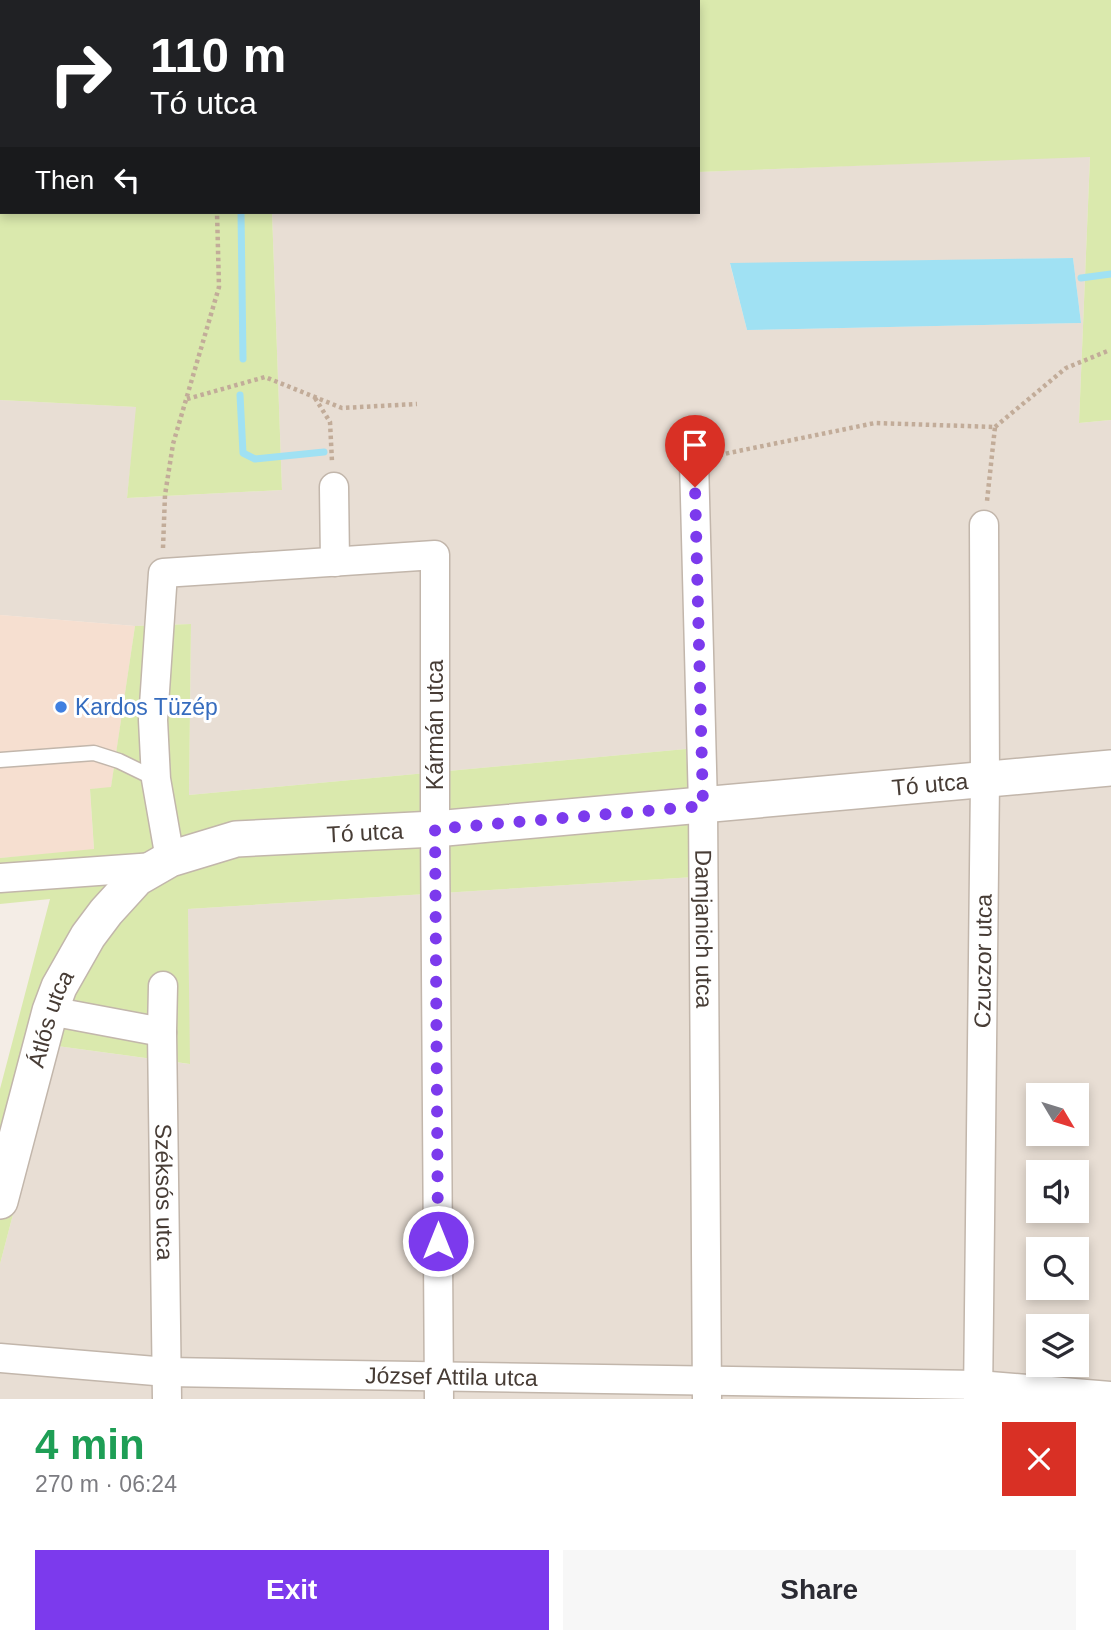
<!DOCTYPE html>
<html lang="en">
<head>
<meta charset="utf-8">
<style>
	:root { --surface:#fff; --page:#f7f7f7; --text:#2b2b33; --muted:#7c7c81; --accent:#7c3aed }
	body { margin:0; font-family:Arial,sans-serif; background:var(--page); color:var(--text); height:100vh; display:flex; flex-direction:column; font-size:26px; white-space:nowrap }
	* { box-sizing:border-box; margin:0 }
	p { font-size:23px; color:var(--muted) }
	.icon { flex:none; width:38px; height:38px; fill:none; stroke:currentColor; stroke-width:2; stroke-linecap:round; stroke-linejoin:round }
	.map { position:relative; height:1399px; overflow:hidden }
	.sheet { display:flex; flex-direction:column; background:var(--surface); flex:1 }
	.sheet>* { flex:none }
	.hud { position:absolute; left:0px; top:0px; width:700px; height:214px; box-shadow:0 4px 10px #0003; background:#202124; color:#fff; overflow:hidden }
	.needle { width:46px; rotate:128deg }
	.tools { position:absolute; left:1026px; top:1083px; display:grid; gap:14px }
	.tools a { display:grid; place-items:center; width:63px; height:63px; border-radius:0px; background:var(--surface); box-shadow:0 4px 10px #0003; font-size:35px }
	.pin { position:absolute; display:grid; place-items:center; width:60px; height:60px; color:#fff; margin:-72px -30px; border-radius:50% 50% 50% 0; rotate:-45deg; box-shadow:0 0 7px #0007 }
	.pin .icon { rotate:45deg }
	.me { position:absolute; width:77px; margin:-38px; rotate:0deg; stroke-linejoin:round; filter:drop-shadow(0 0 5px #0008) }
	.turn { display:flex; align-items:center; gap:24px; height:147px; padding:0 35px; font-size:32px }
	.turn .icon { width:91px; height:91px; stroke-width:2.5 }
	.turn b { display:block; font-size:49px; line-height:60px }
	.then { display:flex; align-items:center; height:66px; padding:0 35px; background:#0003; gap:14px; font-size:26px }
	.round { display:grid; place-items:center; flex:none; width:74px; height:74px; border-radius:0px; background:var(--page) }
	.overview { display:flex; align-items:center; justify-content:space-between; height:119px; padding:0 35px }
	h1 { font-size:42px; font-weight:800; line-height:52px; color:#1e9e55 }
	.action { display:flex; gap:14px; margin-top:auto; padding:14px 35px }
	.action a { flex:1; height:80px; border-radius:0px; background:var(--accent); color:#fff; font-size:28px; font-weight:800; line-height:80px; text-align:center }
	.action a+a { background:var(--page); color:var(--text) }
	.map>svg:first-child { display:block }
</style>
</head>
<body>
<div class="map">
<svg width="1111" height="1399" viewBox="0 0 1111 1399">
	<rect width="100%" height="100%" fill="#f4ede6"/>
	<path fill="#e8ded4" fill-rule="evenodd" d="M1090,156L1079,423L1111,420V1399H0V1264L57,1046L189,1064L188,909L694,877L686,749L189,795L191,624L135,626L0,615V400L137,407L127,498L282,490L272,212H698V172ZM1073,258L1081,323L747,330L730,264ZM1038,1096H1076V1134H1038ZM1038,1172H1076V1211H1038ZM1038,1250H1076V1288H1038ZM1038,1326H1076V1365H1038Z"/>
	<path fill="#f6dfd0" d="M0,615L135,626L111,788L90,789L94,850L0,858Z"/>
	<g fill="#dae9ad">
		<path d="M0,0H1111V420L1079,423L1090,157L698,172V2H2V212H272L282,490L127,498L136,407L0,400Z"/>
		<path d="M191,624L189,795L686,749L694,877L188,909L190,1064L57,1046L0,1264V1089L50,899L0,904V858L94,849L90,789L111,787L135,626Z"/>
	</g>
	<path fill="#a0e1f3" d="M1073,258L1081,323L747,330L730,263Z"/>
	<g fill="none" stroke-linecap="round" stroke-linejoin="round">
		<g stroke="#a0e1f3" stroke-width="7">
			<path d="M238,0V2"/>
			<path d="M241,212L243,359"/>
			<path d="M1081,278L1111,274"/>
			<path d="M240,395L243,453L255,459L324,452"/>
		</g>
		<g stroke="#c2b6ab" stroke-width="17">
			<path id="service" d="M0,760L94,753L119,761L156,779"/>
		</g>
		<g stroke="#c2b6ab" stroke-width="31">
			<g id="minor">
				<path id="s1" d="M694,460L703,806L707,1399"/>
				<path d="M334,487L335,562"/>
				<path d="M170,859L156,779L153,720L163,573L435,555V829L439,1399"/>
				<path d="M0,878L154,867"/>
				<path id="s2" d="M163,986L162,1032L167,1399"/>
				<path d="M50,1011L162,1032"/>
				<path id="s3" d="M0,1358L167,1372L978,1385L1111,1396"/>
				<path id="s4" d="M978,1399L985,781L984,525"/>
			</g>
		</g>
		<g stroke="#c2b6ab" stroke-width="38">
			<g id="tertiary">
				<path id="s5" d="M0,1201L50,1011L59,987L88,936L106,912L137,878L170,859L236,839L435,829L1111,768"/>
			</g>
		</g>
		<g stroke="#c2ac99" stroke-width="4.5" stroke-dasharray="3.5 3.5" stroke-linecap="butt">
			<path d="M211,0V2"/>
			<path d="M315,398L330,422L332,462"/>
			<path d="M187,399L265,377L342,408L417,404"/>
			<path d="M995,427L1066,368L1110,350"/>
			<path d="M719,455L875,423L995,427L987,501"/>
			<path d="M163,548L165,495L173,444L219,287L217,212"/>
		</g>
		<use href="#service" stroke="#fff" stroke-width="14"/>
		<use href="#minor" stroke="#fff" stroke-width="28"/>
		<use href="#tertiary" stroke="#fff" stroke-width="35"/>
	</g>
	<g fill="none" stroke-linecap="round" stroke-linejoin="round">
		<path stroke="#7c3aed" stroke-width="12" stroke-dasharray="0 21.6" d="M438,1241L435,829L703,806L695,487"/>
	</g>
	<circle fill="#3f7fe0" stroke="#fff" stroke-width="2.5" cx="61" cy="707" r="7"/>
	<g text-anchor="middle" stroke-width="6" stroke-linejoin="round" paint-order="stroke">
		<g font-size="23" fill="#366cbe" stroke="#fff" text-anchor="start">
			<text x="75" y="715">Kardos Tüzép</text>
		</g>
		<g font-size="23" fill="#473c35" stroke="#fff">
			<text transform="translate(435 725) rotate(-90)" y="8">Kármán utca</text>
			<text dy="8" stroke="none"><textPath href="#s5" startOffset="1160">Tó utca</textPath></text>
			<text dy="8" stroke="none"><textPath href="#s5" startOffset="593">Tó utca</textPath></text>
			<text dy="8" stroke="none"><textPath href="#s1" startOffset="469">Damjanich utca</textPath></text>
			<text dy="8" stroke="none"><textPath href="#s4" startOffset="438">Czuczor utca</textPath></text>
			<text dy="8" stroke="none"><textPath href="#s5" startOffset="189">Átlós utca</textPath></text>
			<text dy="8" stroke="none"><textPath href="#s2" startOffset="206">Széksós utca</textPath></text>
			<text dy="8" stroke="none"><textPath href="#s3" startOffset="452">József Attila utca</textPath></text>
		</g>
	</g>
</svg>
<div class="tools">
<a><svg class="needle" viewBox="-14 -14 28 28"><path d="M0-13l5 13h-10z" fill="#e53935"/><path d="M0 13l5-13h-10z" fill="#7c7c81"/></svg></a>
<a><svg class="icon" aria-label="sound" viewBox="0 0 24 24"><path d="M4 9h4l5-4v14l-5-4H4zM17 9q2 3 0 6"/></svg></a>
<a><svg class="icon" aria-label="search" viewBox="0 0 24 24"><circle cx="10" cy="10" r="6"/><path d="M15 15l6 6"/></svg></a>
<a><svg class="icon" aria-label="layers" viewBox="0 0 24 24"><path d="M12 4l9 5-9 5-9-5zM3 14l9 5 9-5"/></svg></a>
</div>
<div class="pin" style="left:695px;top:487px;background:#d93025"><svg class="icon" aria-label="arrive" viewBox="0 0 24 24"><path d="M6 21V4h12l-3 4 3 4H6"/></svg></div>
<svg class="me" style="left:438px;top:1241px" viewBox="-20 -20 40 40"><circle r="17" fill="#7c3aed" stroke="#fff" stroke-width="3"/><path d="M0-11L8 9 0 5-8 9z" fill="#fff"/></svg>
<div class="hud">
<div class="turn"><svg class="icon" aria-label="right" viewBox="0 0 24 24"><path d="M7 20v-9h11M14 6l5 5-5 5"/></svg><div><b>110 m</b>Tó utca</div></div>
<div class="then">Then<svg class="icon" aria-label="left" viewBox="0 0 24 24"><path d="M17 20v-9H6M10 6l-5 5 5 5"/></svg></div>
</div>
</div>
<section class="sheet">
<div class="overview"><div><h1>4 min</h1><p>270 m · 06:24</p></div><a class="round" style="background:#d93025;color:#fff"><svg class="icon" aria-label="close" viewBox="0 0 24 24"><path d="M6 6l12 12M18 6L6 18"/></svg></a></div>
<div class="action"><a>Exit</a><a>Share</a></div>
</section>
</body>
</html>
